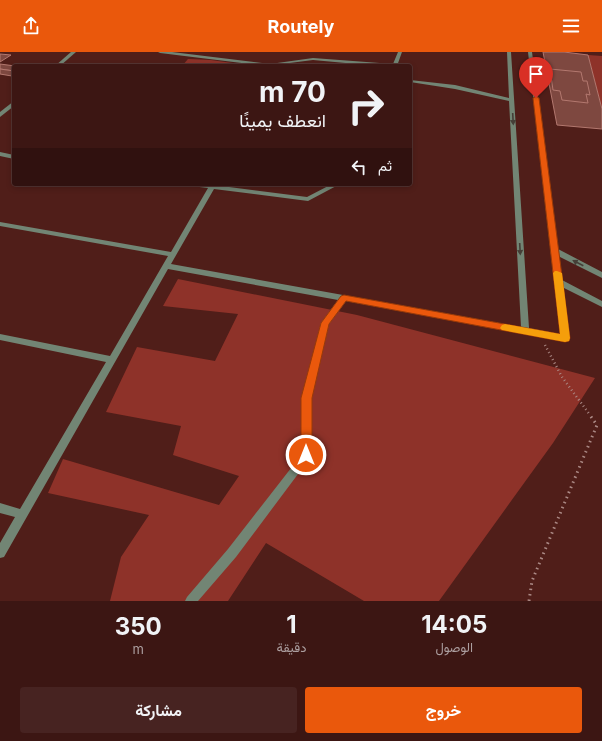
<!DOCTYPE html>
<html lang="ar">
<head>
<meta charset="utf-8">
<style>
	:root { --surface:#3c1613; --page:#472321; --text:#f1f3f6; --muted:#ac9fa0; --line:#553533; --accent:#ea580c }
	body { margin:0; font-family:Inter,Vazirmatn,sans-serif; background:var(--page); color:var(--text); direction:rtl; height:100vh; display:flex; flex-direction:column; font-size:15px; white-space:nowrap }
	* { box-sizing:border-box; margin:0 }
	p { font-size:13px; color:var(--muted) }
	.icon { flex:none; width:22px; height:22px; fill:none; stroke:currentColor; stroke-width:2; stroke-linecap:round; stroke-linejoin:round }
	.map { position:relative; height:549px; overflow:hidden; direction:ltr }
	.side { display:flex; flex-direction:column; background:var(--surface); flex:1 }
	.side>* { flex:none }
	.banner { position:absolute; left:12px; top:12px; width:400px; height:122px; border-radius:4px; box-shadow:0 2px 6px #0003,0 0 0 1px var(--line); direction:rtl; background:#3c1613; color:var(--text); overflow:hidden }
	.pin { position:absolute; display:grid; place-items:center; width:34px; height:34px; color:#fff; margin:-41px -17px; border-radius:50% 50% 50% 0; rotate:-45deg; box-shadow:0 0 4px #0007 }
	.pin .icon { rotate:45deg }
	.me { position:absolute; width:44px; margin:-22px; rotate:0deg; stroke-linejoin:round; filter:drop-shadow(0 0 3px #0008) }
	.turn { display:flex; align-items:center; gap:14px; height:84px; padding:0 20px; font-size:18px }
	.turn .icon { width:52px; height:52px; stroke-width:2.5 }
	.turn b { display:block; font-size:28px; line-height:34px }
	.then { display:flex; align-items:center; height:38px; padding:0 20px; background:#0003; gap:8px; font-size:15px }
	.eta { display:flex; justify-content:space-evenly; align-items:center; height:68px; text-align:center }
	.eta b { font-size:24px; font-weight:700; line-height:28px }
	.primary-button { display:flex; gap:8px; margin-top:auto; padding:8px 20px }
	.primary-button a { flex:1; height:46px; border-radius:4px; background:var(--accent); color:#fff; font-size:16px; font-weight:700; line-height:46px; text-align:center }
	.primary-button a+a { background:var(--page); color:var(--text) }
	header { display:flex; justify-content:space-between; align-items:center; height:52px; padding:0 20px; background:var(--accent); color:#fff; font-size:18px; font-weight:700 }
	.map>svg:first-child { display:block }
</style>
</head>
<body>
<header><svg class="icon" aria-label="menu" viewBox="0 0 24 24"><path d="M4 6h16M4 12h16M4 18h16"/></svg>Routely<svg class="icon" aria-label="share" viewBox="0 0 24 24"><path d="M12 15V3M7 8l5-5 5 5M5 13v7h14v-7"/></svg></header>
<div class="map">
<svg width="602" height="549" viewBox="0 0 602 549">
	<rect width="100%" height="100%" fill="#501e19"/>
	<g fill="#8e3229">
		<path d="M588,3L602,4V57Z"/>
		<path d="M188,7L211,8L254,14H182Z"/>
		<path d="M178,227L357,263L595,326L553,391L439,549H364L266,491L228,549H110L121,505L149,463L48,441L63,407L219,453L239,424L173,403L181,374L106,360L137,295L215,309L238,262L163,254Z"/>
	</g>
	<g fill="#7e4840" stroke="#b3786f">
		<path d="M543,0H564L588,3L602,57V77L557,73Z"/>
		<path d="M0,2L11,3L0,10Z"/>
		<path d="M0,12L15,14L14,19L0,17Z"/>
		<path d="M0,17L14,19V22L12,24L0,22Z"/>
		<path d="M550,17L581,20L583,29H587L590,43L586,42L588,51L562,48L560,39L553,38Z"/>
	</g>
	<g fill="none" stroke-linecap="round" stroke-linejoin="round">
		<path stroke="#ab8985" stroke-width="2.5" stroke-dasharray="1 3" stroke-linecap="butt" d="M545,293L562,325L590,363"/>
		<path stroke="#ab8985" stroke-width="3" stroke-dasharray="1.5 4" stroke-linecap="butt" d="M529,549L532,529L597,373L589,362"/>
		<g fill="#728574" fill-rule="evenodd">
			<path d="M71,0H76L60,14H55Z"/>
			<path d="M158,0H172L270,12L313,6L393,12L398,0H402L397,14H378L313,8L266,14L160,1Z"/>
			<path d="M507,0H511L529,276L560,282L528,0H532L558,197L602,220V226L558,204L562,228L602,249V255L562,235L569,286L568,288L565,289L346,249L329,272L311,346L312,403L310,406L236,505L198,549H185L187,545L228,497L302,402L303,346L321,271L338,248L168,217L4,505L0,506V491L15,465L0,461V451L20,457L106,310L0,288V282L110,304L168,204L0,174V170L171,200L208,136L191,134L188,132H206L307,145L332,132H340L308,149L214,137L171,212L521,275L509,49L455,37L410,30V28L455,33L509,46Z"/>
			<path d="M14,49V54L0,65V60Z"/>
			<path d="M0,100L14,103V107L0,104Z"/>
		</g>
	</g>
	<defs><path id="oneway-solid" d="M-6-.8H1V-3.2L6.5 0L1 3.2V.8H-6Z"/></defs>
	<g fill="#453f37">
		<use href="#oneway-solid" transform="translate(513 67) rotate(87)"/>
		<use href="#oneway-solid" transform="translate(520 197) rotate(87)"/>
		<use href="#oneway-solid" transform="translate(578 211) rotate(-153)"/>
	</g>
	<path fill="#ea580c" stroke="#983908" d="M536,44L539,46L570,286L569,289L565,290L346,249L329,272L312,346V403L310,406L306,408L303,406L301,403V346L321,271L341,244L344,243L560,282L533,46Z"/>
	<path fill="#f59e0b" d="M555,219H557L562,221L570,286L569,289L565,290L502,278L500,276L502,273L505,272L560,282L553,221Z"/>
</svg>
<div class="pin" style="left:536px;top:46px;background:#d93025"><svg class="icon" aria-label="arrive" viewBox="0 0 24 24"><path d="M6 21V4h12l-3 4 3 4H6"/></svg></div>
<svg class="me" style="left:306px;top:403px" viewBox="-20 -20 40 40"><circle r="17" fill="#ea580c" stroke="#fff" stroke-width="3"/><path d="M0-11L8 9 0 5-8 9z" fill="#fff"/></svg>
<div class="banner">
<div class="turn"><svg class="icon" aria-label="right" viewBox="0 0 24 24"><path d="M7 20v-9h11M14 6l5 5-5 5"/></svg><div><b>70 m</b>انعطف يمينًا</div></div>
<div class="then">ثم<svg class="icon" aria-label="left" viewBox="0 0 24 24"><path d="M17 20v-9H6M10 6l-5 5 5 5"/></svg></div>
</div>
</div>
<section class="side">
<div class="eta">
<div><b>14:05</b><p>الوصول</p></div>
<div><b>1</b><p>دقيقة</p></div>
<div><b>350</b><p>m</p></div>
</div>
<div class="primary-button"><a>خروج</a><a>مشاركة</a></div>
</section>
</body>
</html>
